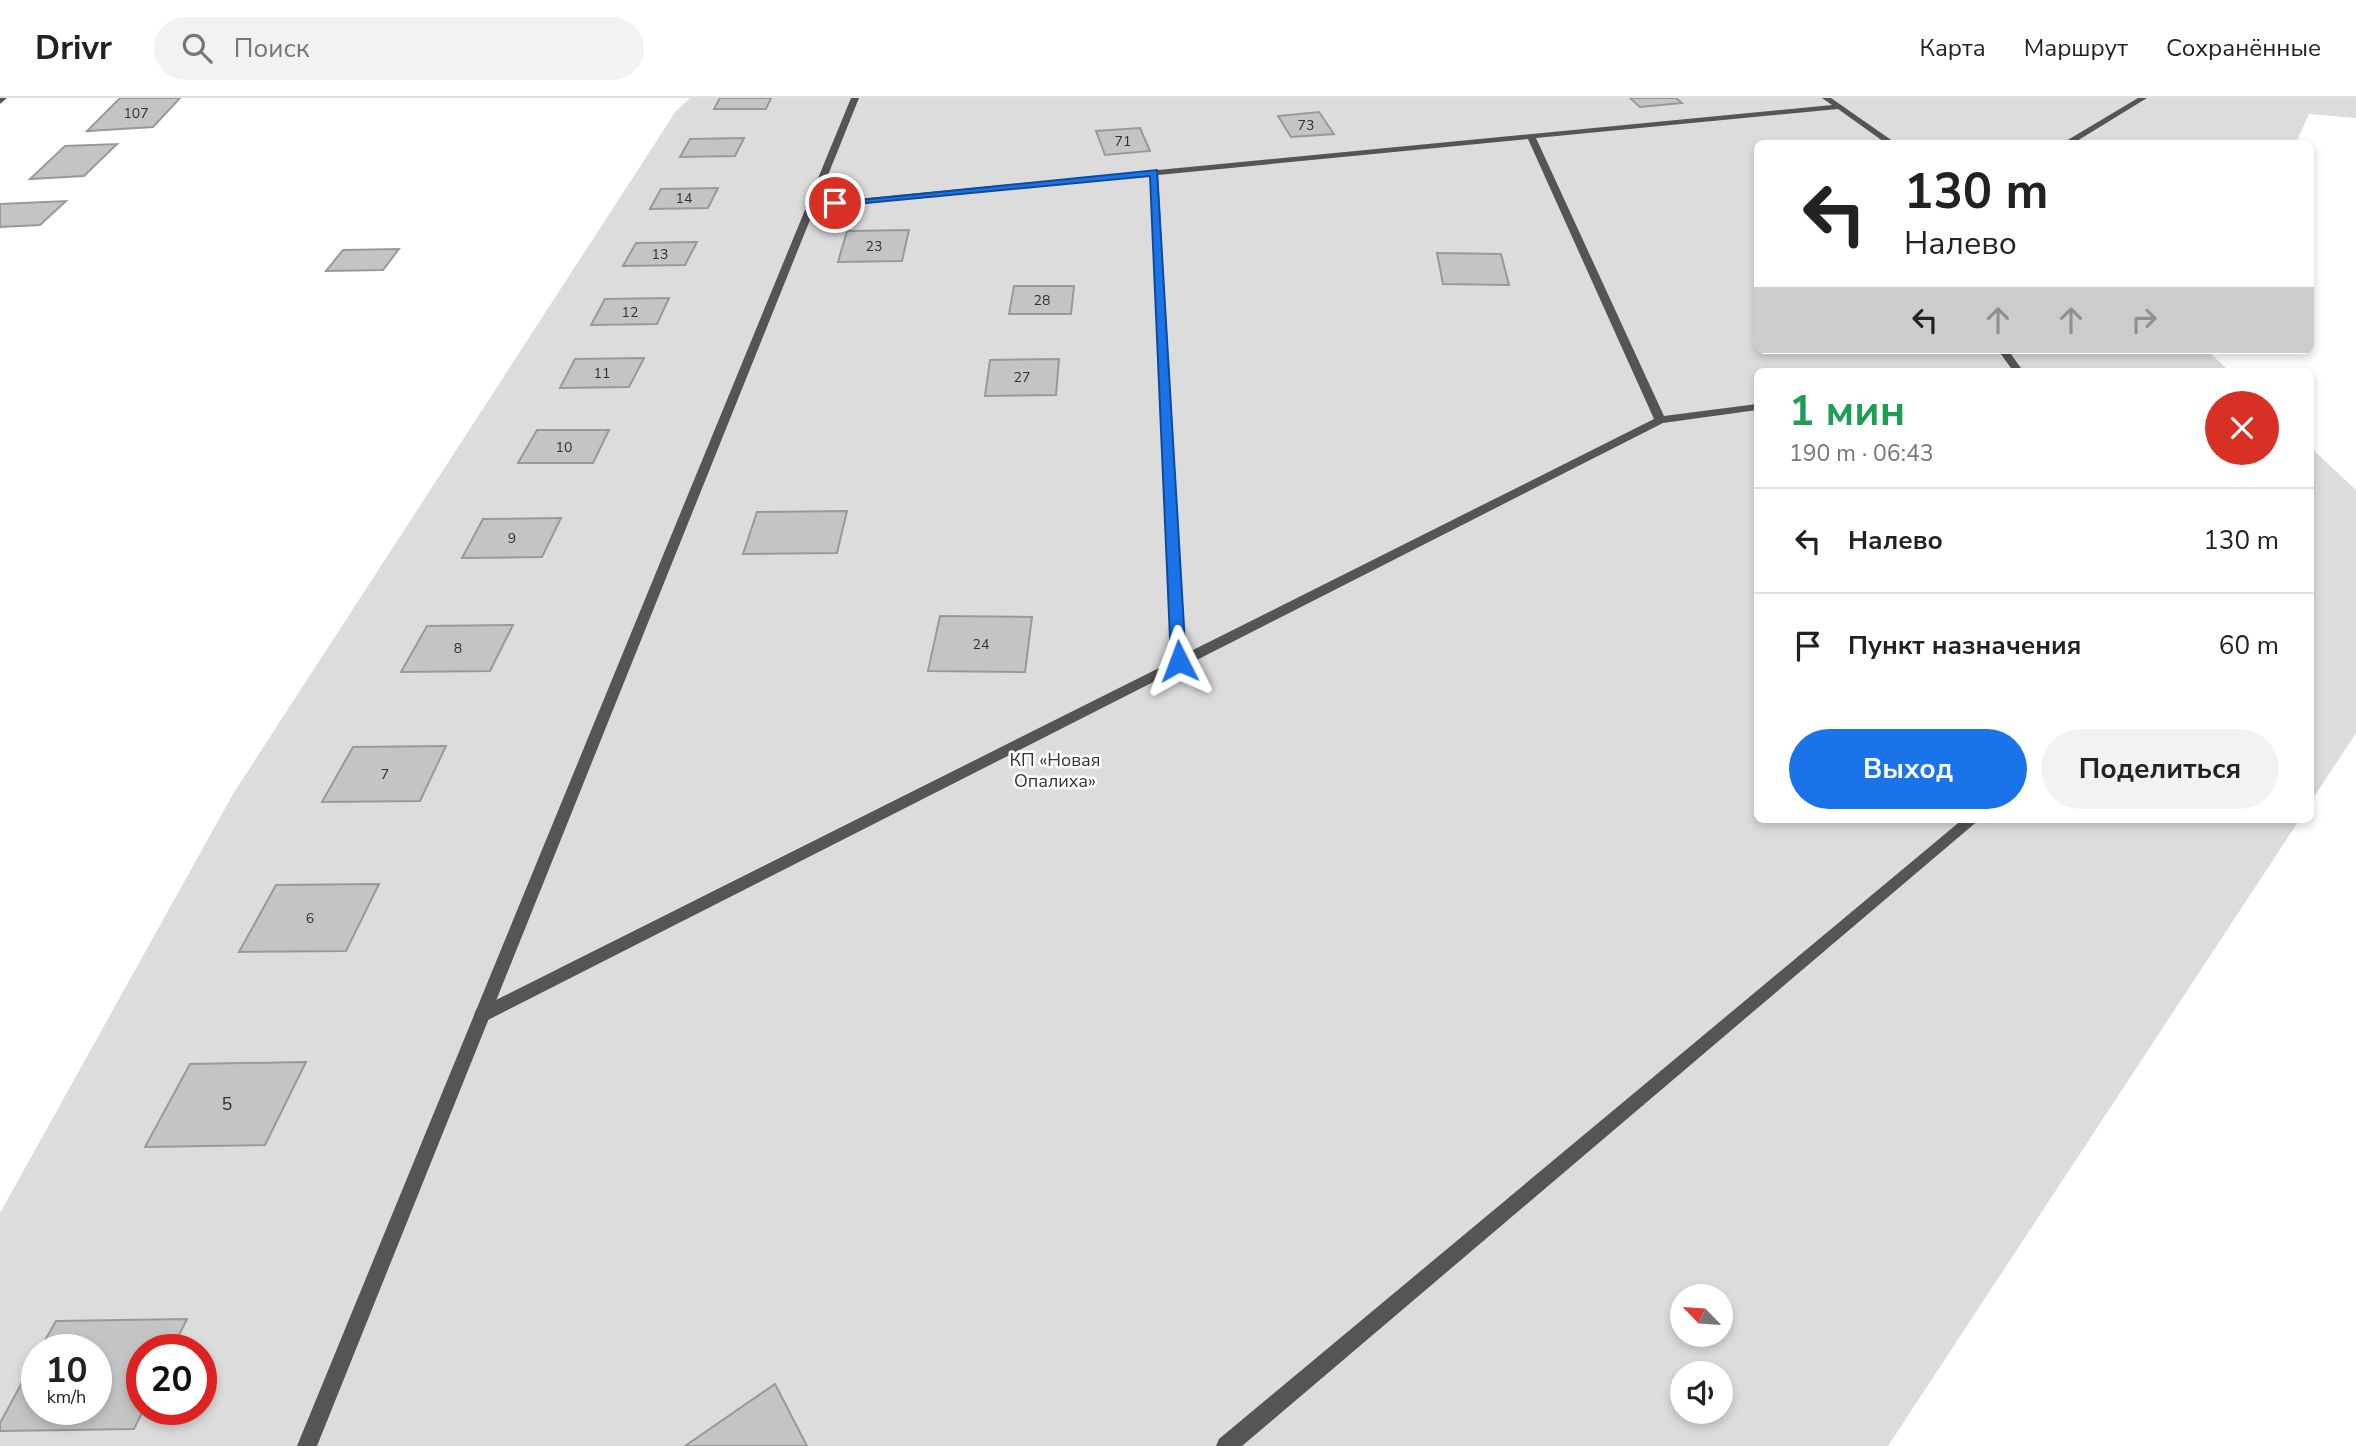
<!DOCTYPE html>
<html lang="ru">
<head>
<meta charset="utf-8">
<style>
	:root { --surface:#fff; --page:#f2f2f2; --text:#222; --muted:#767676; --line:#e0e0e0; --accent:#1a73e8 }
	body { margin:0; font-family:"Nunito Sans",sans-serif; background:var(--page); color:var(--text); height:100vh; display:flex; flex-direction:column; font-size:26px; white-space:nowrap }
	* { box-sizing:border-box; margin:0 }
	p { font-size:23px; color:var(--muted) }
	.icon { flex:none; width:38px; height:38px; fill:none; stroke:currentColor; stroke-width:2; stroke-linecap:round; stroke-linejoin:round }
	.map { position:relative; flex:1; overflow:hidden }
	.sheet { position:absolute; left:1754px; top:270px; width:560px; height:455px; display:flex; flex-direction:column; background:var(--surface); border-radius:10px; box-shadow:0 4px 10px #0003 }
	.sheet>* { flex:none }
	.hud { position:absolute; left:1754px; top:42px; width:560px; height:214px; border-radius:10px; box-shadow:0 4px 10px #0003; background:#fff; color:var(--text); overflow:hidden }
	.needle { width:46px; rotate:295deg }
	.controls { position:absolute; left:1670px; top:1186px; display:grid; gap:14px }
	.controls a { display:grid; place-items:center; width:63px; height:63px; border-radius:50%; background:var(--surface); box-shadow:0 4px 10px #0003; font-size:35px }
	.speed { position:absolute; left:21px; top:1236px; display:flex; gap:14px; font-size:35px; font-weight:700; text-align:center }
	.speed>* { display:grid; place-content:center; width:91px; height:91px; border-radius:50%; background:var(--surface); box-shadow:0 4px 10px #0003; line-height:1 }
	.speed small { font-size:18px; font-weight:400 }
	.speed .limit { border:10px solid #d22; background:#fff; color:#111 }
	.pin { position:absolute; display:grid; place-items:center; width:60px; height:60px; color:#fff; margin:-30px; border:4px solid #fff; border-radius:50%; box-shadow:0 2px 7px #0007 }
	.me { position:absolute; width:77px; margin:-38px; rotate:357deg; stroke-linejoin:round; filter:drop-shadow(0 0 5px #0008) }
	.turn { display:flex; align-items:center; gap:24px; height:147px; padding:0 35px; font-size:32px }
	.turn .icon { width:91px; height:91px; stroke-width:2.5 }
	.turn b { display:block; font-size:49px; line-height:60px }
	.lanes { display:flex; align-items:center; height:66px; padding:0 35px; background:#0003; justify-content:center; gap:35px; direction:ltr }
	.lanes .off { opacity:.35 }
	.round { display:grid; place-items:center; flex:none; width:74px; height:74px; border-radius:37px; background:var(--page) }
	.headline { display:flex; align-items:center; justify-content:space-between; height:119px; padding:0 35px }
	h1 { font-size:42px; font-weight:700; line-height:52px; color:#1e9e55 }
	.primary-button { display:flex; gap:14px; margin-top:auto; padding:14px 35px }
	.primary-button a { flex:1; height:80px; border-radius:42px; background:var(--accent); color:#fff; font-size:28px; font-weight:700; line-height:80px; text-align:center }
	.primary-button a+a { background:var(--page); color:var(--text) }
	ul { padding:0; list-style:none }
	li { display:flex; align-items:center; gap:21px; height:105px; padding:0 35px; border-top:2px solid var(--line) }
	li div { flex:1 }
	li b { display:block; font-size:26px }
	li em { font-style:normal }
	header { display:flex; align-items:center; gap:42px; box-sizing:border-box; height:98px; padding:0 35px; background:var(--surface); border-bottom:2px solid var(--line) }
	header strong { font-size:33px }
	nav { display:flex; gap:38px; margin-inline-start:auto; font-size:24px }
	.search { width:490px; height:63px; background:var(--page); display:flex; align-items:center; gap:18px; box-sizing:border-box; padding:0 24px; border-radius:38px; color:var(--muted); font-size:26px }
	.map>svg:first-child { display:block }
</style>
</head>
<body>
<header>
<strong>Drivr</strong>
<div class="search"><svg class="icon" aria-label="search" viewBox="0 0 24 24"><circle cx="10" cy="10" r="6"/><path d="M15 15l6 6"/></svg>Поиск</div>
<nav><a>Карта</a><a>Маршрут</a><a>Сохранённые</a></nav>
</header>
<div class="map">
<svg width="2356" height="1348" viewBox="0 0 2356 1348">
	<rect width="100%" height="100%" fill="#fff"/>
	<g fill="#dcdcdc" fill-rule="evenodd">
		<path d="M690,0H2356V20L2309,16L2296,45L1757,46V252H2207L2229,273H1757V721H2300L1888,1348H0V1115L233,696L676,13ZM1682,1199H1720V1237H1682ZM37,1251H96V1311H37ZM142,1251H201V1311H142ZM1682,1276H1720V1314H1682Z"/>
		<path d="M2310,349L2356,392V635L2310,705Z"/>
	</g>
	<g fill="#c4c4c4" stroke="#999" stroke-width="2">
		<path d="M120,0H180L153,29L87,33Z"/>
		<path d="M720,0H771L766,11H714Z"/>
		<path d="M1630,0H1676L1682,5L1640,9Z"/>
		<path d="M1319,14L1334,36L1291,39L1278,18Z"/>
		<path d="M1140,30L1150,53L1105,57L1096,33Z"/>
		<path d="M744,40L735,58L680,59L690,41Z"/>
		<path d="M117,46L84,78L30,81L65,48Z"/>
		<path d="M718,90L708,110L650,111L661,91Z"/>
		<path d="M66,103L40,127L0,129V106Z"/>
		<path d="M909,132L902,163L838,164L847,133Z"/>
		<path d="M697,144L685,167L623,168L636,145Z"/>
		<path d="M399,151L383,172L326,173L343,152Z"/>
		<path d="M1437,155L1501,156L1509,187L1443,186Z"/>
		<path d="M1014,188H1074L1071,216H1009Z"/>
		<path d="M669,200L657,226L591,227L605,201Z"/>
		<path d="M644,260L629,289L560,290L575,261Z"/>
		<path d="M1059,261L1056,297L985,298L990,262Z"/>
		<path d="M537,332H609L593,365H518Z"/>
		<path d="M847,413L837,455L743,456L757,414Z"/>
		<path d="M561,420L542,459L462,460L483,421Z"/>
		<path d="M940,518L1032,519L1025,574L928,573Z"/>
		<path d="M513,527L490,573L401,574L427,528Z"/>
		<path d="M446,648L420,703L322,704L353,649Z"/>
		<path d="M379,786L346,853L239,854L276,787Z"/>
		<path d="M306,964L265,1047L145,1049L190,966Z"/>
		<path d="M187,1221L172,1251H142L144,1311L134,1331L0,1333V1325L37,1257V1311H96V1251H40L56,1223Z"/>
		<path d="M775,1286L807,1348H685Z"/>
	</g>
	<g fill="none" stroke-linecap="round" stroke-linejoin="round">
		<path fill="#555" fill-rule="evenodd" d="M1822,0H1831L1897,46H1887L1838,11L1536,40L1664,318L1757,306V312L1663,325L488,922L482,924L476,922L474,917L476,912L1173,563L1150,78L808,111L805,110V106L1832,7ZM1528,41L1654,321L1185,556L1158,77Z"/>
		<g fill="#555" fill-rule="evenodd">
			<path d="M0,0H7L0,6Z"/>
			<path d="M851,0H859L317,1348H297Z"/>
			<path d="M2138,0H2147L2072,46H2061Z"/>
			<path d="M1998,252H2008L2023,273H2013Z"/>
			<path d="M1963,721H1980L1242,1348H1216L1219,1341Z"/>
		</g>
	</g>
	<path fill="#1a73e8" stroke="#114b97" stroke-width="2" d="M1157,72L1186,563L1179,568L1171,563L1150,78L835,108L830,105Z"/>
	<g text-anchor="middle" stroke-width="5" stroke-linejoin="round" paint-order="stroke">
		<g font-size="14" fill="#313131">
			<text x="136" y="20">107</text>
			<text x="1306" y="32">73</text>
			<text x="1123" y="48">71</text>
			<text x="684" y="105">14</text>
			<text x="874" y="153">23</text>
			<text x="660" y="161">13</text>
			<text x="1042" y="207">28</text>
			<text x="630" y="219">12</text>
			<text x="602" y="280">11</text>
			<text x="1022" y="284">27</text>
			<text x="564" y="354">10</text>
			<text x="512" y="445">9</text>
			<text x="981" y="551">24</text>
			<text x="458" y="555">8</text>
			<text x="385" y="681">7</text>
			<text x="310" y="825">6</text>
		</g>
		<g font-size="18" fill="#333" stroke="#fff">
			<text x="1055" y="668">КП «Новая<tspan x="1055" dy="21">Опалиха»</tspan></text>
		</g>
		<g font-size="18" fill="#313131">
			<text x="227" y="1012">5</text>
		</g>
	</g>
</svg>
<div class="controls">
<a><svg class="needle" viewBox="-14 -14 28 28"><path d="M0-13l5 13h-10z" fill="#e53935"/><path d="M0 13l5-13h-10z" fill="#767676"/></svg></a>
<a><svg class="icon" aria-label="sound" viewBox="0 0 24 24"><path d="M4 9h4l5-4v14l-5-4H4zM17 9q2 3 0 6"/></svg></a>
</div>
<div class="speed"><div>10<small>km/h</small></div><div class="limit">20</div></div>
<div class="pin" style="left:835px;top:105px;background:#d93025"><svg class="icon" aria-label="arrive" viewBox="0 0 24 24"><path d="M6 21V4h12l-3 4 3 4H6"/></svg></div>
<svg class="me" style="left:1179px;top:563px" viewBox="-20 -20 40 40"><path d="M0-17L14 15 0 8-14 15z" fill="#1a73e8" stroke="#fff" stroke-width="4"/></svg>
<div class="hud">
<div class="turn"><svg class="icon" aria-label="left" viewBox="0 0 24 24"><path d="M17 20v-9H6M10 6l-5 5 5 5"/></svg><div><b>130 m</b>Налево</div></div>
<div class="lanes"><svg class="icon" aria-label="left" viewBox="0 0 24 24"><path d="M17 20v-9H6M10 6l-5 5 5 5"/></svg><svg class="icon off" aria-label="ahead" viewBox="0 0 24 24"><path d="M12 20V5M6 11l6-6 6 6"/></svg><svg class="icon off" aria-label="ahead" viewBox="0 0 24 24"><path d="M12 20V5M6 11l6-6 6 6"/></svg><svg class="icon off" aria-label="right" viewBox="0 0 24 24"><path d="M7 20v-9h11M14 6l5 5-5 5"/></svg></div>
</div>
<section class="sheet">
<div class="headline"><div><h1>1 мин</h1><p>190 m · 06:43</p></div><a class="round" style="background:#d93025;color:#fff"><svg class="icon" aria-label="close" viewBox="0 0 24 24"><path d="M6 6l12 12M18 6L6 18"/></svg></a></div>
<ul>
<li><svg class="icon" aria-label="left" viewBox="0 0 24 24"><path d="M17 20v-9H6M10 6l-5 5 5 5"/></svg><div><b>Налево</b></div><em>130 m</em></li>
<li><svg class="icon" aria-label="arrive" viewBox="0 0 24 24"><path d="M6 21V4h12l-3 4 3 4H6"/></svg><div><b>Пункт назначения</b></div><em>60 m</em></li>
</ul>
<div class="primary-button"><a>Выход</a><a>Поделиться</a></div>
</section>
</div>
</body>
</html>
